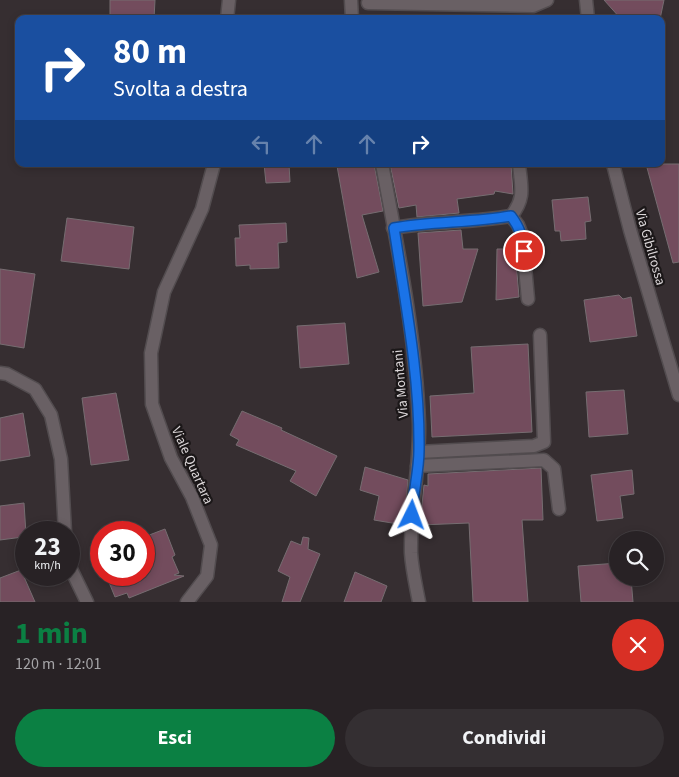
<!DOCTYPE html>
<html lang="it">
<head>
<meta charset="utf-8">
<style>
	:root { --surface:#282225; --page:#342f32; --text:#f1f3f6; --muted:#a5a4a7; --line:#443f42; --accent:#0b8043 }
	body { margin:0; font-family:"Source Sans 3",sans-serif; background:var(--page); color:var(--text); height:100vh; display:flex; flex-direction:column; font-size:19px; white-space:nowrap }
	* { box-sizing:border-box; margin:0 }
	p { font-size:16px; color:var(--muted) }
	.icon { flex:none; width:28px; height:28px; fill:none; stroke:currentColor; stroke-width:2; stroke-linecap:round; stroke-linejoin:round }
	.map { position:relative; height:602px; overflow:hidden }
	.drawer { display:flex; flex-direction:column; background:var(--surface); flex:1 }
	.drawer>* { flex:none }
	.hud { position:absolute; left:15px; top:15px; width:650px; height:152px; border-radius:10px; box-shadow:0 2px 8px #0003,0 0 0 1px var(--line); background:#1a4fa0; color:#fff; overflow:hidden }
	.fabs { position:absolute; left:609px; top:531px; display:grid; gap:10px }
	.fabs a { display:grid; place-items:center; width:55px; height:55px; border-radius:50%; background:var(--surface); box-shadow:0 2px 8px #0003,0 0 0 1px var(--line); font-size:25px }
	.speed { position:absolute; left:15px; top:521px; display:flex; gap:10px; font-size:25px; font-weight:700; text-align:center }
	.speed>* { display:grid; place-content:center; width:65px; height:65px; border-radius:50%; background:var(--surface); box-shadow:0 2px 8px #0003,0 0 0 1px var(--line); line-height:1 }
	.speed small { font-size:12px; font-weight:400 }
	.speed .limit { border:8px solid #d22; background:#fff; color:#111 }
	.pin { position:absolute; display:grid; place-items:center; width:42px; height:42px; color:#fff; margin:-21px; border:2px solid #fff; border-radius:50%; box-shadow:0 1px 5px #0007 }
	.me { position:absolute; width:55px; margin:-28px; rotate:3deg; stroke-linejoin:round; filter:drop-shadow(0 0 4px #0008) }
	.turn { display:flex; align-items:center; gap:18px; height:105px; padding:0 15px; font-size:22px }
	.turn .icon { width:65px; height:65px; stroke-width:2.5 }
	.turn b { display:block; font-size:35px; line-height:42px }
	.lanes { display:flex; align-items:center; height:48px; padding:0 15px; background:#0003; justify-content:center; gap:25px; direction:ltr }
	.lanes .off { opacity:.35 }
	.round { display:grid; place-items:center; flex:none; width:52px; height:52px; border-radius:26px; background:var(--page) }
	.summary { display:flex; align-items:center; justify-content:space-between; height:85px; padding:0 15px }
	h1 { font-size:30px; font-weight:700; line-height:38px; color:var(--accent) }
	.cta { display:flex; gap:10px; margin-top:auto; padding:10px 15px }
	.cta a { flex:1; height:58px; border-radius:30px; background:var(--accent); color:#fff; font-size:20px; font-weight:700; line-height:58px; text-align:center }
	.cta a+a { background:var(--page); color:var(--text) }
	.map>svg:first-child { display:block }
</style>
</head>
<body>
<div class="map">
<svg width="679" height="602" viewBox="0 0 679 602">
	<rect width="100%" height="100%" fill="#362e31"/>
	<g fill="#734c5d" stroke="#766d71">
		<path d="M110,0H155L154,19H110Z"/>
		<path d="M604,0H664L660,19H621Z"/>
		<path d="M264,164H289L290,182L266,183Z"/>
		<path d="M347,164H374L383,211L362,215L379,272L357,278L337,166Z"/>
		<path d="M390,164H511L513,194L495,191L494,194L457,199L459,213L417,217L416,205L399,208Z"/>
		<path d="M646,164H679V262L673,263Z"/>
		<path d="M588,197L591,221L585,222L586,239L561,241L560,231H555L552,200Z"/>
		<path d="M67,218L134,227L129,269L61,261Z"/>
		<path d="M286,223L287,242L278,243L279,268L250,269V265L236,266L235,238H240L239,225Z"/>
		<path d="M461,230L463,249H478L462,302L423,306L418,233Z"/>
		<path d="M497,249H515L519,297L496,300Z"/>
		<path d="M0,269L35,274L24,348L0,344Z"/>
		<path d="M619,295L623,299L631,297L637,336L590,342L584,300Z"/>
		<path d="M345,323L349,364L300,368L297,326Z"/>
		<path d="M528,344L532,432L432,437L430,396L474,393L471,347Z"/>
		<path d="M624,390L628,434L589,437L586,392Z"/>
		<path d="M116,393L129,460L91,465L82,398Z"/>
		<path d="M242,411L282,428L281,430L337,456L316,496L290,481L296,471L236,445L239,440L230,435Z"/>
		<path d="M23,413L30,456L0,461V418Z"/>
		<path d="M365,467L408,480L404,525L374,520L379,496L360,490Z"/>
		<path d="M541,468L543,520H522L528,602H473L469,523L420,525L424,485L428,486V474Z"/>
		<path d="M632,470L634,494L620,496L623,518L597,521L591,475Z"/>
		<path d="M24,503L26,534H22L23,537L0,540V506Z"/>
		<path d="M165,529L175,555L172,557L179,573L174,575L184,576L129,598L127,593L115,597L106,575H144V537Z"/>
		<path d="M303,537L309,538L308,549L320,554L300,602H282L290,577L278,571L291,541L301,545Z"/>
		<path d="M618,563V578H631L633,602H581L578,566Z"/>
		<path d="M21,570L35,602H0V578Z"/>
		<path d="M355,572L387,586L381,602H344Z"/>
	</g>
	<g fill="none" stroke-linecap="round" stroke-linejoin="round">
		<g stroke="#524c4f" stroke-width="15">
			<g id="minor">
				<path d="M351,0L352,19"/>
				<path d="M586,0L588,19"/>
				<path d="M368,3L533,6L547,0"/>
				<path d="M227,19L229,0"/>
				<path d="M382,164C398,249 416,337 419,424C420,467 410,510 411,553C412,569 416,586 419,602"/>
				<path d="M613,164L630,230L679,395"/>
				<path d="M511,216L518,225L522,235L528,299"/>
				<path d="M393,228C433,221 471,223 511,216C526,198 521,186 519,164"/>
				<path d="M0,373L7,374L35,389L51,415L61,459L65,532"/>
				<path d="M419,452L534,446L544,442L540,335"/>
				<path d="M417,466L544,460L554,469L559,509"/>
				<path d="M69,565L87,602"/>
				<path d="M187,602L207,576L211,545L192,497L171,458L152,404L151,353L164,292L202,209L214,164"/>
			</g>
		</g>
		<use href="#minor" stroke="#696064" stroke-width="12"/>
	</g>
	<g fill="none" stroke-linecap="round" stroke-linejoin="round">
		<g stroke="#114b97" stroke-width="12">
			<path id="route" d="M412,515C413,493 419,471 419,450C420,376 405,301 394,228C433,221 471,223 511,216C520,228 522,236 524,251"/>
		</g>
		<use href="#route" stroke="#1a73e8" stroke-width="9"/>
	</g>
	<g text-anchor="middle" stroke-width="4.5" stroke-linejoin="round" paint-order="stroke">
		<g font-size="14" fill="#dcd7d9" stroke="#1b1718">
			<text transform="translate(651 247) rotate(74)" y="5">Via Gibilrossa</text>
			<text transform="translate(400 384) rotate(-95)" y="5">Via Montani</text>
			<text transform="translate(193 465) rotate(66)" y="5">Viale Quartara</text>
		</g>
	</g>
</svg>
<div class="fabs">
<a><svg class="icon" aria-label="search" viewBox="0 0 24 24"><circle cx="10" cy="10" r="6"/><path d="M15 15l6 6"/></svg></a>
</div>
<div class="speed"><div>23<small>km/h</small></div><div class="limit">30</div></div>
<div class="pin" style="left:524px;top:251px;background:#d93025"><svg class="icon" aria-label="arrive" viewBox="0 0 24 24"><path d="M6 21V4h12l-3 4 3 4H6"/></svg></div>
<svg class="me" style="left:412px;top:515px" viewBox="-20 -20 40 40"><path d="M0-17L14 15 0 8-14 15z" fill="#1a73e8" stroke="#fff" stroke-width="4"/></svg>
<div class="hud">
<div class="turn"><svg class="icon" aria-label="right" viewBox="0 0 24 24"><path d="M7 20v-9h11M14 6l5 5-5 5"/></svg><div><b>80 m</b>Svolta a destra</div></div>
<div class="lanes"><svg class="icon off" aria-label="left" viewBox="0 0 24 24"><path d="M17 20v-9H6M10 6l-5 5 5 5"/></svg><svg class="icon off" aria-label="ahead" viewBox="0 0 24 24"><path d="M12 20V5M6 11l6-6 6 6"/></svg><svg class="icon off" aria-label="ahead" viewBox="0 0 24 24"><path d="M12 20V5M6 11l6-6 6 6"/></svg><svg class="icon" aria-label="right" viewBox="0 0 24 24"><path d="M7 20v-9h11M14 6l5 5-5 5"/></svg></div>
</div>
</div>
<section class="drawer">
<div class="summary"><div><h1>1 min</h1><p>120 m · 12:01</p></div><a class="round" style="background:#d93025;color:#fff"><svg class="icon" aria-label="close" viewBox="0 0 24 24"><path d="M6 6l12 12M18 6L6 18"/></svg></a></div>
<div class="cta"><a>Esci</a><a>Condividi</a></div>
</section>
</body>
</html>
